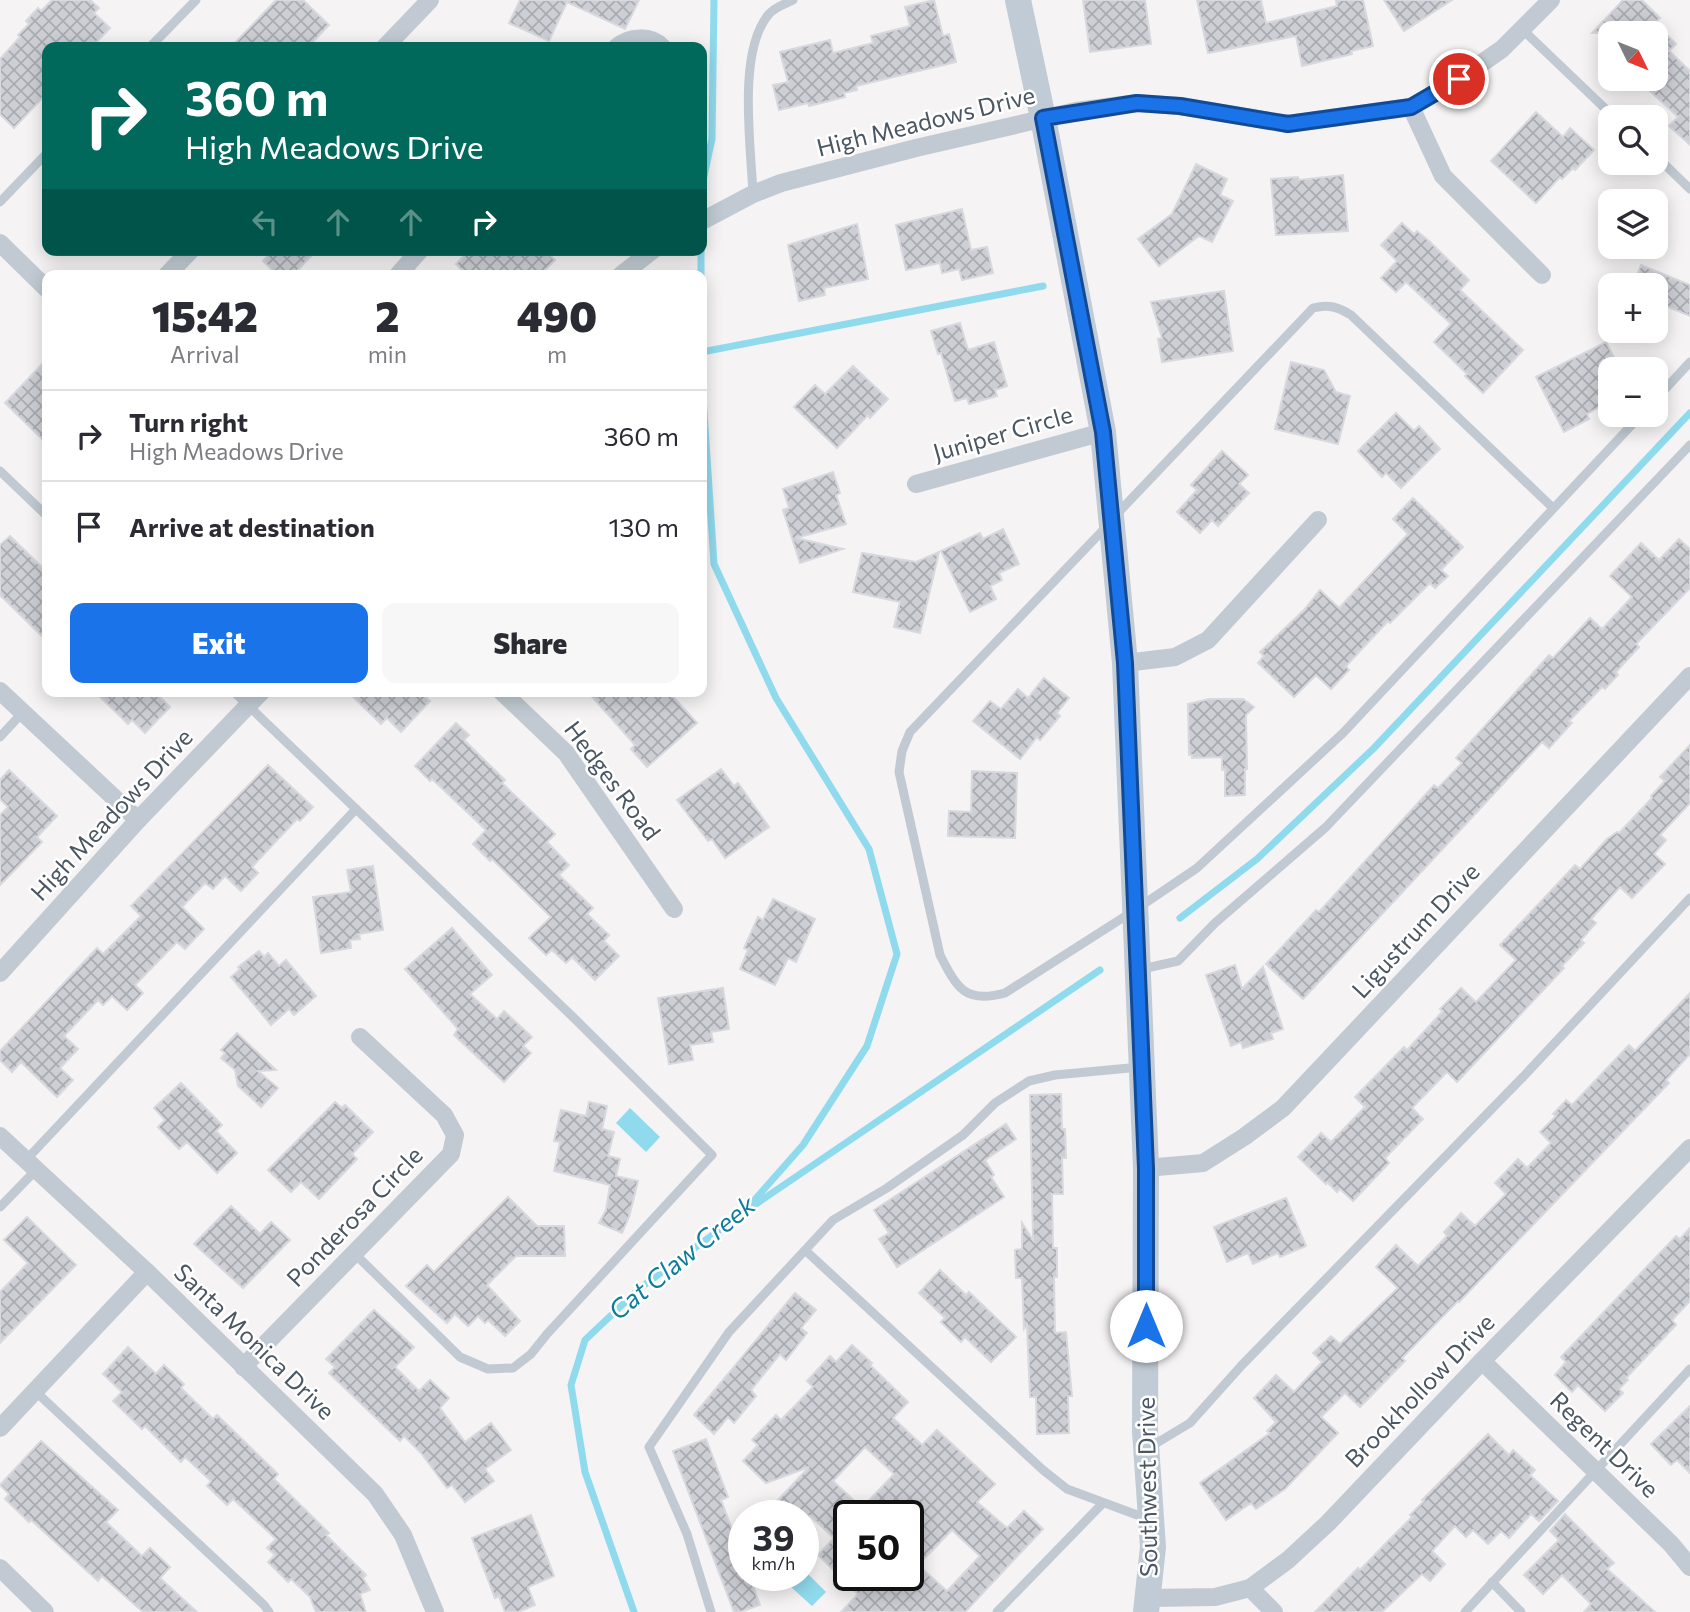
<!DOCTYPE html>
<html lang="en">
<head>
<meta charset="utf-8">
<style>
	:root { --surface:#fff; --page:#f7f7f7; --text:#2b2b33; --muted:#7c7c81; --line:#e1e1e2; --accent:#1a73e8 }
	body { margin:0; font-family:Commissioner,sans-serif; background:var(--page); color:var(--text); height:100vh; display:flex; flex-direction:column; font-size:26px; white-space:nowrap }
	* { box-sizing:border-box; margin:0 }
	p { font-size:23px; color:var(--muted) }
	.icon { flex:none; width:38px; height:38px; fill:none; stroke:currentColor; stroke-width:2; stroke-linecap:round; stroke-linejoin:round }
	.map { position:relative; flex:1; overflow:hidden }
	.panel { position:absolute; left:42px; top:270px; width:665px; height:427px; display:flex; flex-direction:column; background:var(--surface); border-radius:14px; box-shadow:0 4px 18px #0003 }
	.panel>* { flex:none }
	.guide { position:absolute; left:42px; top:42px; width:665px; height:214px; border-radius:14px; box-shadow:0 4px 18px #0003; background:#00695c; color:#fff; overflow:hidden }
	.needle { width:46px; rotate:133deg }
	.fabs { position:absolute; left:1598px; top:21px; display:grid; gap:14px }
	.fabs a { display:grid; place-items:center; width:70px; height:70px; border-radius:14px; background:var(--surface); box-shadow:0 4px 18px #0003; font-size:35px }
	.speed { position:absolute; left:728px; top:1500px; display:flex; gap:14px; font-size:35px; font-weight:700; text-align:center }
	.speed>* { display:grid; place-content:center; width:91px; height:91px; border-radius:50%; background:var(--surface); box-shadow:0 4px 18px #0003; line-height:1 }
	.speed small { font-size:18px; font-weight:400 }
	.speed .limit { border:4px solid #111; border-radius:10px; background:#fff; color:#111 }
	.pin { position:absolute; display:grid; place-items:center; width:60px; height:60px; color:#fff; margin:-30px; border:4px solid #fff; border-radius:50%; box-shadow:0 2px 7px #0007 }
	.me { position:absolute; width:77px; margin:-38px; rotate:0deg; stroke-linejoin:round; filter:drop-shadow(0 0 5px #0008) }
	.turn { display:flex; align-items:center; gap:24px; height:147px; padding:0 28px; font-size:32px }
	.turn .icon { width:91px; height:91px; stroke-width:2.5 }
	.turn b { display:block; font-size:49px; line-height:60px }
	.lanes { display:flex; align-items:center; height:66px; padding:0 28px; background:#0003; justify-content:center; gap:35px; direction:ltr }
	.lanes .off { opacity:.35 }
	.eta { display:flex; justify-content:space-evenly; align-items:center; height:119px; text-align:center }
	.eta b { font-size:42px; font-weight:800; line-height:49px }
	.primary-button { display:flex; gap:14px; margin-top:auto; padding:14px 28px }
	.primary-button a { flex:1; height:80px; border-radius:14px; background:var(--accent); color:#fff; font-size:28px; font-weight:800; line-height:80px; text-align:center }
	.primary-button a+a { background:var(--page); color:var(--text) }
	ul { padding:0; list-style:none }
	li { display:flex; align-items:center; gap:21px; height:91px; padding:0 28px; border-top:2px solid var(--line) }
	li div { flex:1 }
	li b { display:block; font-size:26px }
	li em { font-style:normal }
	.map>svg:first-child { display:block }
</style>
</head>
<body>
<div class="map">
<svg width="1690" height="1612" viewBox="0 0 1690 1612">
	<defs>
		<pattern id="building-cross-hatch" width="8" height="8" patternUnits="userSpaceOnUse" patternTransform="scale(1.75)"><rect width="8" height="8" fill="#cdcfd5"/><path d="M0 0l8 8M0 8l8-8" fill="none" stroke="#a8abb0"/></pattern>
	</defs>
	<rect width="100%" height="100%" fill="#f5f3f3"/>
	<g fill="#90daee">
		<path d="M630,1108L660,1137L646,1152L616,1123Z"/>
		<path d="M803,1569L826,1592L812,1606L781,1578L784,1575H803Z"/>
	</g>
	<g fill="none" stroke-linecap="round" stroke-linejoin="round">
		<g stroke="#90daee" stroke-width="7">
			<path d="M702,185L712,139L714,0"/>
			<path d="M701,250V275"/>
			<path d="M702,352L1043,286"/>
			<path d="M1180,918L1257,859L1374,748L1690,413"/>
			<path d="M753,1206L1100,970"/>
			<path d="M634,1612L585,1472L571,1385L585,1340L640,1288L744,1212L803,1145L867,1046L897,954L869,849L776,698L714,564L702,381"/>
		</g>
	</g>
	<g fill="url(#building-cross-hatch)" stroke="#d7d9de" stroke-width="2" fill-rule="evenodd">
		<path d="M52,0H90L99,8L94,13L110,28L92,47H47V93L14,128L0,114V59L20,37L18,35L29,24L26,21L38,8L41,11Z"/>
		<path d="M276,0H303L329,25L308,47H231Z"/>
		<path d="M520,0H639L625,29L567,2L549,41L509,23Z"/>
		<path d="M934,0L943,36L949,34L956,62L856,86L857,90L844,93L845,97L809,106L808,103L779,110L773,85L788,82L780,52L830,40L833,53L873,43L871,36L910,26L905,7Z"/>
		<path d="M1083,0H1145L1151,44L1090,52Z"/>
		<path d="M1197,0H1261L1266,23L1337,6L1336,0H1363L1373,46L1351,51L1352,54L1302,66L1296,36L1208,53Z"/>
		<path d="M1384,0H1452L1404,31Z"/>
		<path d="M1623,0H1642L1660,18L1655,23L1676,44L1669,51L1690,71V145L1669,126L1678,117L1637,79H1656V33H1592Z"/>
		<path d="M1536,112L1563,137L1570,128L1594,150L1575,170L1573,168L1562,179L1560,177L1536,203L1491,161Z"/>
		<path d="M1196,164L1227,179L1220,195L1233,201L1212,242L1199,236L1159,266L1138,239L1172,214Z"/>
		<path d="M1343,175L1348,231L1276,235L1271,179L1298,177L1299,180Z"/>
		<path d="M962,209L971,250L987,247L993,273L962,280L959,269L942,273L940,263L906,270L896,225Z"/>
		<path d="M1402,223L1414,234L1417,231L1429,241L1469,280L1460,290L1523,350L1483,393L1465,376L1467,374L1434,342L1451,324L1406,282L1396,292L1381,278L1397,261L1381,245Z"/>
		<path d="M857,224L868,279L824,288L825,295L799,301L788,245Z"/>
		<path d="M273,250H317L293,275H277L263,261Z"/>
		<path d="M470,250H544L555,260L540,275H467L456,264Z"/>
		<path d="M1641,265L1690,285V316L1656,302V285H1633Z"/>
		<path d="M1224,291L1233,351L1162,362L1158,339L1162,338L1151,302Z"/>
		<path d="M960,323L968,350L994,342L1007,386L995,390L997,396L969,404L967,398L955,401L941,353L938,354L931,331Z"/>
		<path d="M1606,342L1620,369H1610V391L1597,398L1601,406L1587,414L1589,419L1564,432L1536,377Z"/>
		<path d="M47,359V444L5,403Z"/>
		<path d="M1291,362L1324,370L1336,392L1350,396L1338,444L1275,429Z"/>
		<path d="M853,366L888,399L870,418L868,415L837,448L794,407L815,385L825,394Z"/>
		<path d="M1396,413L1414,431L1419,426L1440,449L1401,488L1386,473L1382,477L1358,451Z"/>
		<path d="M1222,451L1248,475L1239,484L1249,493L1218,526L1212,520L1200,533L1177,512L1197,490L1191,485Z"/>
		<path d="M833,472L840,493L836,495L846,524L796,538L843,549L800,563L783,510L789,508L783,489Z"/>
		<path d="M1413,498L1463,547L1441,570L1448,576L1435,588L1430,583L1390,623L1388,621L1346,666L1349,670L1331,689L1316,675L1294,697L1258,663L1264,656L1260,652L1304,610L1320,590L1339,608L1408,534L1393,519Z"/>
		<path d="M1003,529L1019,564L999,573L1002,580L990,586L996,599L970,612L941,551L980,533L983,539Z"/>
		<path d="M10,536L47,572V641L0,595V545Z"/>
		<path d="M1679,539L1690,549V588L1636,644L1639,647L1616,672L1618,675L1605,689L1602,687L1569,721L1572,723L1549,748L1542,742L1303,999L1266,964L1316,910L1319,912L1434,785L1438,788L1462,763L1456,758L1549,655L1553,658L1590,618L1602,629L1632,597L1610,576L1641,543L1659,560Z"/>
		<path d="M939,552L920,633L894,627L900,602L853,592L862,553L916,562Z"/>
		<path d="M1044,678L1069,698L1057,713L1060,716L1040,740L1037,737L1020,759L973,721L990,701L1001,709L1018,689L1028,698Z"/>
		<path d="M94,691H154L170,707L145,733L132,720L128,724Z"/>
		<path d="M347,691H419L430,701L401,732L387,718L381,724Z"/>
		<path d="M587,691H668L697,723L647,767L631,749L635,745Z"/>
		<path d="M1209,699H1243L1254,707L1246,715L1247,769H1245V795L1225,796V769L1222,770V757L1192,758V755H1189L1188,704Z"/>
		<path d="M456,723L469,735L464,740L505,780L502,783L555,834L547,842L569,865L559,875L593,908L587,914L609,935L604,941L619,956L595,980L572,957L566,963L552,950L546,955L529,938L551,917L492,859L490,861L473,844L486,830L432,779L430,781L415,766Z"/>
		<path d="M1690,745V803L1660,835L1666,840L1654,854L1665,864L1632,898L1620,887L1591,919L1596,923L1581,940L1584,943L1562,966L1564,968L1457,1082L1447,1072L1412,1108L1423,1119L1385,1158L1389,1163L1353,1201L1340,1189L1337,1192L1327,1182L1326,1184L1298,1157L1321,1133L1331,1142L1365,1107L1355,1097L1404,1047L1407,1050L1443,1011L1440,1009L1461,988L1476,1002L1516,960L1500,945L1575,865L1580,869L1607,839L1617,832L1619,833L1652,798L1651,796L1665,781L1660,777Z"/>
		<path d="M268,765L313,807L300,821L297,819L252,867L258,873L241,891L225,876L213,889L205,883L182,907L204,929L185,949L177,942L135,985L143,993L127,1010L112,996L103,1005L98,1000L64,1036L78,1049L60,1068L73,1080L57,1097L21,1062L12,1072L0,1060V1051L97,948L103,954L141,916L131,906Z"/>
		<path d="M721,769L734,786L738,783L769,827L725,858L712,839L708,841L677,800Z"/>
		<path d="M9,770L57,816L37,837L42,842L0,885V815L8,807L0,799V780Z"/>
		<path d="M972,771L1017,773L1015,838L948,836L949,811L971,812Z"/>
		<path d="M373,866L383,930L359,934L360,939L350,940L351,948L321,953L313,897L351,892L347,870Z"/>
		<path d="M773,899L815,919L796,962L788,958L775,985L740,969L748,950L744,948L758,917L763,920Z"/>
		<path d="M452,928L492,975L470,994L497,1019L504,1011L532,1037L523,1046L531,1053L504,1082L454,1035L458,1029L405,969Z"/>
		<path d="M259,951L264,957L268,953L279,966L286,960L316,996L294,1015L289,1009L271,1025L231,977L240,969L238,967Z"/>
		<path d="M1235,965L1242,989L1263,967L1283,1029L1271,1033L1273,1039L1243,1048L1241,1042L1231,1046L1206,975Z"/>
		<path d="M723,988L729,1029L711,1032L713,1042L690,1045L693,1060L669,1064L658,998Z"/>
		<path d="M1690,993V1054L1666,1080L1669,1083L1459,1302L1458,1301L1402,1358L1405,1361L1360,1407L1345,1393L1321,1417L1338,1433L1285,1489L1256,1509L1251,1503L1226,1520L1200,1483L1270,1433L1267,1431L1276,1422L1254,1398L1276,1375L1294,1392L1322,1362L1313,1353L1331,1336L1340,1344L1398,1288L1376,1267L1396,1245L1418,1266L1447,1236L1444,1232L1461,1213L1475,1226L1506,1194L1495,1183L1518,1159L1527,1168L1551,1143L1540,1132L1556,1116L1553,1114L1566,1100L1572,1105L1629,1045L1635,1051Z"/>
		<path d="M237,1033L276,1070L258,1071L278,1088L261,1107L238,1086L235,1070L221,1058L225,1053L221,1050Z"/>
		<path d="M181,1083L222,1125L216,1131L237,1153L217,1173L187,1142L179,1149L158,1127L165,1120L154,1108Z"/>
		<path d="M1061,1094L1062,1129H1065L1066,1158H1062L1063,1194H1052L1053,1248H1057V1277H1054L1055,1333L1066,1332L1072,1396H1068L1069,1433L1037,1434L1036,1397H1030L1027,1325L1024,1329L1022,1278H1016L1015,1250L1022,1249V1223L1033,1240L1030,1095Z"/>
		<path d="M335,1102L342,1108L345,1105L373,1132L352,1154L357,1159L319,1199L301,1182L291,1192L268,1170Z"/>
		<path d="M589,1102L607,1106L602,1129L614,1132L608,1156L620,1159L616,1176L638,1181L629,1217L622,1233L599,1223L606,1210L610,1185L554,1171L560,1142L554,1141L561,1110L586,1116Z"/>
		<path d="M1006,1124L1016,1139L985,1160L994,1175L991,1177L1004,1197L897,1267L879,1239L889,1233L874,1210Z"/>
		<path d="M508,1197L537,1226H564L565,1256H516L487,1285L520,1321L505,1336L488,1320L485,1323L478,1316L468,1326L455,1314L447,1323L406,1286L427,1265L434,1272Z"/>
		<path d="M1286,1198L1306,1246L1280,1257L1278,1253L1253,1264L1248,1253L1227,1262L1214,1227Z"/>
		<path d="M231,1206L260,1234L271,1222L290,1240L243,1288L194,1244Z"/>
		<path d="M27,1217L76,1265L0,1343V1292L28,1263L4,1240Z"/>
		<path d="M1690,1228V1301L1672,1320L1676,1325L1626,1378L1628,1380L1619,1389L1623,1393L1605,1411L1578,1385L1572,1392L1555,1375L1566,1362L1561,1357L1676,1236L1680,1239Z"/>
		<path d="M940,1270L966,1295L969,1292L1016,1337L991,1362L965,1337L961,1342L941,1322L945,1318L919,1293Z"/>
		<path d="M795,1293L816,1310L801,1328L807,1333L786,1360L780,1354L751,1390L756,1396L734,1423L728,1417L714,1434L694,1415Z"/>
		<path d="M374,1310L414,1347L395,1367L419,1391L430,1380L449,1398L440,1408L465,1442L491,1423L511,1450L485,1469L494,1481L465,1502L452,1485L447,1488L421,1453L404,1436L400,1441L329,1373L335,1367L326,1359Z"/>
		<path d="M852,1345L872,1363L870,1365L908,1402L893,1418L922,1445L937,1430L995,1484L977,1502L1007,1528L1024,1511L1043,1529L965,1612H841L858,1594L818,1555L834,1538L810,1516H763L809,1467L766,1483L743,1461L758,1445L752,1440L776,1415L781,1420L813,1387L807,1381L830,1356L836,1362ZM865,1447L894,1474L862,1508L833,1481ZM849,1516H908V1575H849ZM952,1530L980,1556L947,1591L918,1565Z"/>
		<path d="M128,1347L156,1374L164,1365L184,1384L181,1388L213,1419L217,1415L278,1474L274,1479L329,1533L326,1535L366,1575L363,1578L370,1590L360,1594L366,1612H316L310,1597L291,1579L288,1582L268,1562L275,1555L267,1548L276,1539L233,1499L227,1505L207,1486L211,1481L185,1457L181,1462L145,1426L142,1429L113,1401L122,1392L103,1374Z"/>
		<path d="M1690,1406V1473L1677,1460L1671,1465L1651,1444Z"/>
		<path d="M1488,1434L1509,1455L1513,1450L1535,1470L1530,1475L1558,1501L1539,1521L1531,1514L1509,1538L1501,1531L1488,1544L1473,1530L1466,1537L1455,1526L1432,1551L1445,1564L1430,1581L1422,1574L1382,1612H1315L1358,1568L1360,1570L1386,1543L1412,1517L1410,1515L1424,1501L1422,1500Z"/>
		<path d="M706,1439L728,1497L721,1500L738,1545L744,1543V1575H749L760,1605L740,1612H734L673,1451Z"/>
		<path d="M41,1441L118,1510L106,1522L142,1556L150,1548L170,1567L160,1578L197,1612H143L102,1576L98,1581L31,1520L29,1522L5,1499L9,1494L0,1485Z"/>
		<path d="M1565,1514L1614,1563L1607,1569L1655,1612H1584L1591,1604L1562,1575L1543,1594L1524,1575L1559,1540L1550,1531Z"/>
		<path d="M531,1515L554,1576L528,1587L535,1605L518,1612H505L499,1596L495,1598L472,1538Z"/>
	</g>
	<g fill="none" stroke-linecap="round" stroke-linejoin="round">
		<g stroke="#c1cad2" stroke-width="9">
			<path d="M1522,29L1614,117"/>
			<path d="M150,47L196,0"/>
			<path d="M1656,156L1690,189"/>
			<path d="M753,194C751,146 737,51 769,14C775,7 785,4 793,0"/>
			<path d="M0,202L47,153"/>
			<path d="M1656,399L1690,362"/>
			<path d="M0,471L47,516"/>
			<path d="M1115,516L1313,308C1329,304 1338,307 1351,315L1553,508"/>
			<path d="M1106,527L910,732L902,751L899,772L940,955C957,988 965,1004 1005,993L1135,910L1197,868L1343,733L1641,415"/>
			<path d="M233,691L575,1019L712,1155L547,1334L531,1354L513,1368L488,1369L460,1357L354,1253"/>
			<path d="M0,737L23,712"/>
			<path d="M1142,969L1178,961L1215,923L1326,827L1690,445"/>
			<path d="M26,1160L356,809"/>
			<path d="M0,1207L36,1170"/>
			<path d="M806,1251L1043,1470L1067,1489L1148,1519"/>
			<path d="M35,1391L264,1605L269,1612"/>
			<path d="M1150,1447L1190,1423L1242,1365L1523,1077L1690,898"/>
			<path d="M1492,1582L1521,1612"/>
			<path d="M711,1612L687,1534L649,1447L729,1332L833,1220L887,1188L963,1135L995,1103L1029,1081L1055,1075L1140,1067"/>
			<path d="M997,1612L1103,1503"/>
			<path d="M1465,1612L1690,1369"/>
		</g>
		<g stroke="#c1cad2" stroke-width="18">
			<path d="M385,47L430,0"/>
			<path d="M617,47C629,36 651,35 662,47"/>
			<path d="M1411,107L1443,176L1542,275"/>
			<path d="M702,221L753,194L781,183L916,148L1076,111L1137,103L1180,106L1288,124L1411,107L1459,79L1502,49L1551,0"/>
			<path d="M0,243L47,289"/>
			<path d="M167,275L191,250"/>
			<path d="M398,275L420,250"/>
			<path d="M621,275L653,250"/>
			<path d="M916,484L1103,432"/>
			<path d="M1125,663L1175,657L1208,640L1318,520"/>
			<path d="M0,691L138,820"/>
			<path d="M501,691L566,753L674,909"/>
			<path d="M0,973L138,820L262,691"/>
			<path d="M0,1136L147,1272L375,1494L403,1535L435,1612"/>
			<path d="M1146,1168L1203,1163L1244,1137L1283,1108L1690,676"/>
			<path d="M1482,1361L1671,1544L1690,1567"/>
			<path d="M243,1367L451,1154L455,1135L444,1115L360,1037"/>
			<path d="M0,1428L147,1272"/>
			<path d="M0,1568L45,1612"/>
			<path d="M1250,1588L1274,1612"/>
			<path d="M1149,1598L1215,1597L1250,1588L1288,1560L1328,1523L1482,1361L1690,1148"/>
		</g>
		<path stroke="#c1cbd6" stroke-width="26" d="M1018,0L1043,118L1103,432L1125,663L1146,1168L1145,1431L1153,1547L1146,1612"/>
	</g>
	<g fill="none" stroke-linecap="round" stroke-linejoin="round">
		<g stroke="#114b97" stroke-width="18">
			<path id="route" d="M1146,1326V1168L1125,663L1103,432L1043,118L1137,103L1180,106L1288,124L1411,107L1459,79"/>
		</g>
		<use href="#route" stroke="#1a73e8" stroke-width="12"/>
	</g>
	<g text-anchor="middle" stroke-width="5" stroke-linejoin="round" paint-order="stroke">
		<g font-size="24" fill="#4a5661" stroke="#fff">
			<text transform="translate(926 122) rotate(-14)" y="8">High Meadows Drive</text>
			<text transform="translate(1003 434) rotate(-16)" y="8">Juniper Circle</text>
			<text transform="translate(612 781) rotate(53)" y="8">Hedges Road</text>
			<text transform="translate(112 815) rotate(-47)" y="8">High Meadows Drive</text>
			<text transform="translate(1416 931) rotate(-47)" y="8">Ligustrum Drive</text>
			<text transform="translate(355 1217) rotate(-46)" y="8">Ponderosa Circle</text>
			<text transform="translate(254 1342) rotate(44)" y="8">Santa Monica Drive</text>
			<text transform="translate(1420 1391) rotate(-46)" y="8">Brookhollow Drive</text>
			<text transform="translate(1604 1445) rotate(44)" y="8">Regent Drive</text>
			<text transform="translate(1148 1487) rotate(-91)" y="8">Southwest Drive</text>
		</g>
		<g font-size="26" font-style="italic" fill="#0c7c9b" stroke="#fff">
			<text transform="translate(682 1258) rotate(-39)" y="9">Cat Claw Creek</text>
		</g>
	</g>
</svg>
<div class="fabs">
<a><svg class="needle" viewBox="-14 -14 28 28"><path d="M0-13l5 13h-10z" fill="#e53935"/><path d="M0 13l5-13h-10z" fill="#7c7c81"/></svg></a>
<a><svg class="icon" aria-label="search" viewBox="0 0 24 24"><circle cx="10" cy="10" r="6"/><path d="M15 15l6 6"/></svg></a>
<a><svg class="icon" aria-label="layers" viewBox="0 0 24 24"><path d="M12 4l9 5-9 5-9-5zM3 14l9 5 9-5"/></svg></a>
<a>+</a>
<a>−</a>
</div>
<div class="speed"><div>39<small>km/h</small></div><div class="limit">50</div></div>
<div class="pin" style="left:1459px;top:79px;background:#d93025"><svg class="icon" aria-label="arrive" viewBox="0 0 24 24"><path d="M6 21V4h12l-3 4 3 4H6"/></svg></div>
<svg class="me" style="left:1146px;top:1326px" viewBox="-20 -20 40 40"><circle r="19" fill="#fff"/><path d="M0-13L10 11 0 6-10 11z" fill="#1a73e8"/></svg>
<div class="guide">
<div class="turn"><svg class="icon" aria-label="right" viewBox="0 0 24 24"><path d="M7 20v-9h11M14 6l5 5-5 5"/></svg><div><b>360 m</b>High Meadows Drive</div></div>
<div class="lanes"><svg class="icon off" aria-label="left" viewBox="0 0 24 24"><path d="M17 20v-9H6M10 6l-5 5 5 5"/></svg><svg class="icon off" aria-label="ahead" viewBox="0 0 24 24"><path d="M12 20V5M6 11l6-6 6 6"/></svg><svg class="icon off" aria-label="ahead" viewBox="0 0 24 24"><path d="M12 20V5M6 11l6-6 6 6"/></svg><svg class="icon" aria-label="right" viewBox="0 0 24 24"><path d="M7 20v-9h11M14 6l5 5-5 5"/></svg></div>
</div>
<section class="panel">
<div class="eta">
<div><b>15:42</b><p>Arrival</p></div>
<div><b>2</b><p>min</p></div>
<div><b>490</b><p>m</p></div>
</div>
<ul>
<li><svg class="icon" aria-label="right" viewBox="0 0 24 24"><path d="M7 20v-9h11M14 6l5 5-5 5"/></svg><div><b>Turn right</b><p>High Meadows Drive</p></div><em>360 m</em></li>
<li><svg class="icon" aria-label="arrive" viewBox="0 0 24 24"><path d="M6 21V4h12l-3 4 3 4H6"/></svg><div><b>Arrive at destination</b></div><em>130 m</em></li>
</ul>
<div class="primary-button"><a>Exit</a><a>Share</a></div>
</section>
</div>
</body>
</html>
